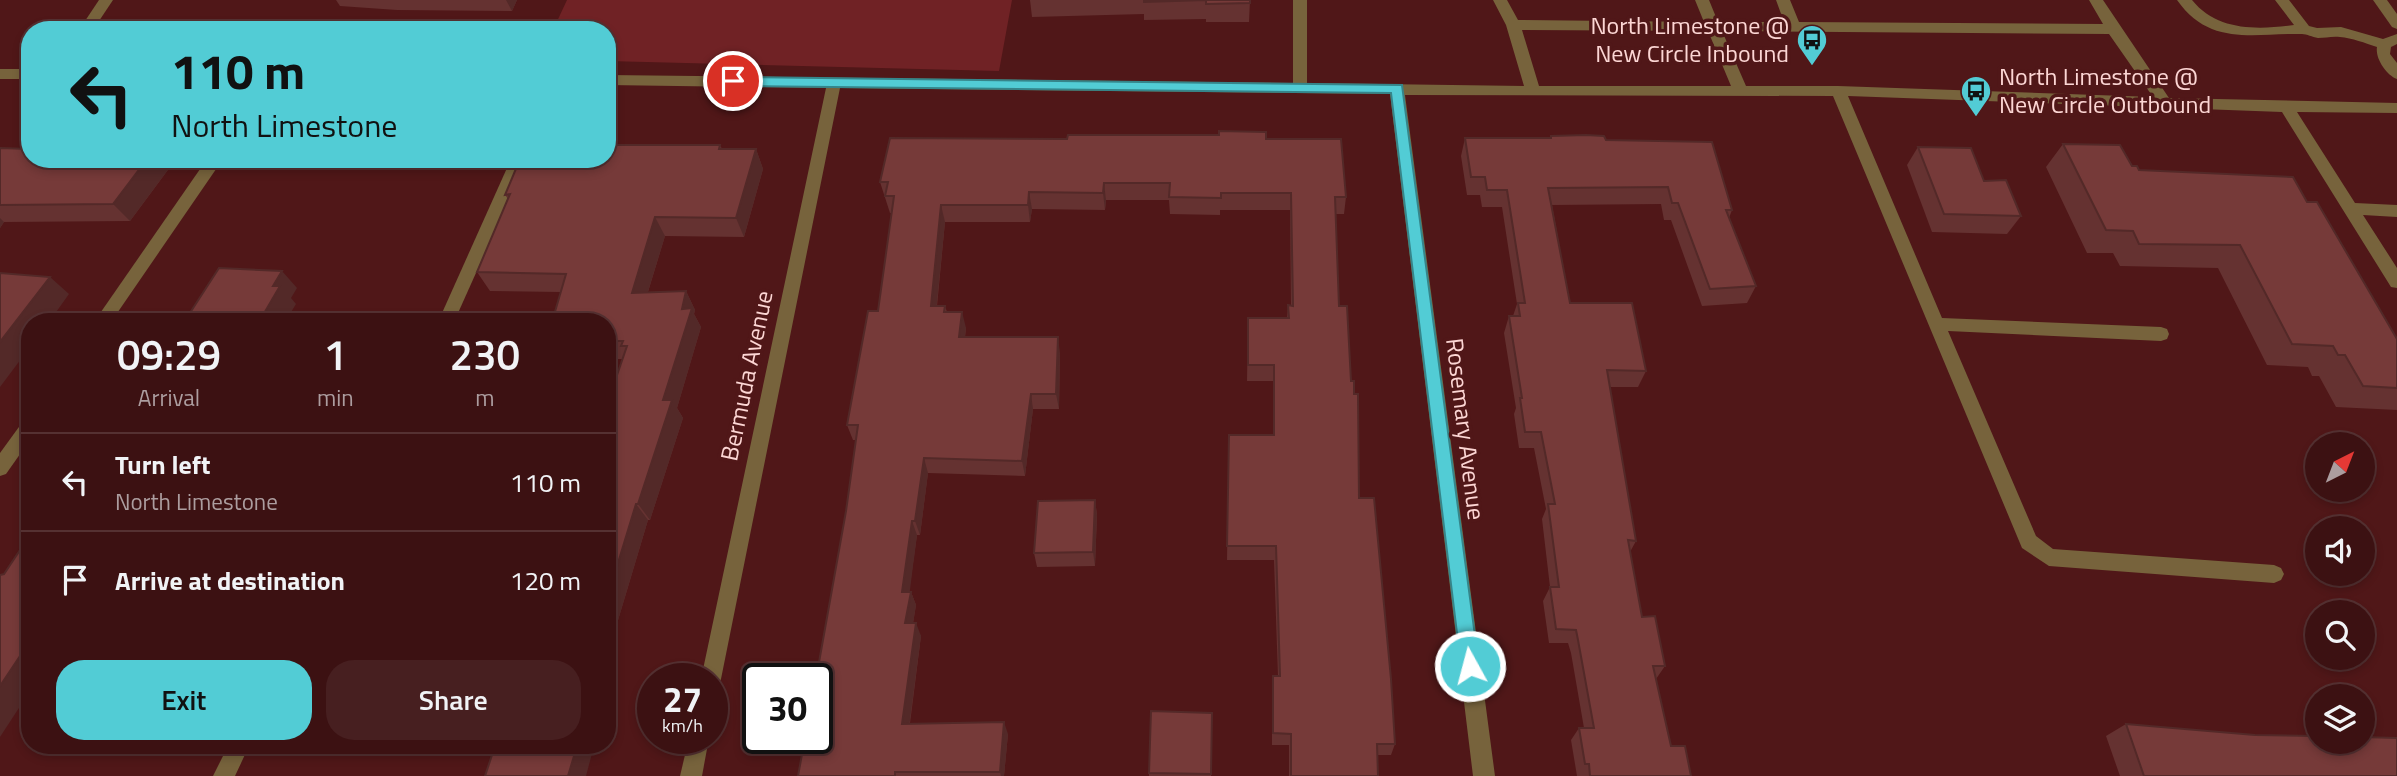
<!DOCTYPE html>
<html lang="en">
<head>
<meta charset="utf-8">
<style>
	:root { --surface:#3c1112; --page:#471f20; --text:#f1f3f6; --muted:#ac9d9f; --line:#553132; --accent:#52ccd5 }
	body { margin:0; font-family:"Titillium Web",sans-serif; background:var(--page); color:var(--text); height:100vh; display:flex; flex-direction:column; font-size:26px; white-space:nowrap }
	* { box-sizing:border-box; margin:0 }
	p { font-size:23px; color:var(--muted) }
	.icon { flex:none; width:38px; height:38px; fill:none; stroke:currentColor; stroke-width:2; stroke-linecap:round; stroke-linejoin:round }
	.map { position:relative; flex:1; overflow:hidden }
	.sheet { position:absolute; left:21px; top:313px; width:595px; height:441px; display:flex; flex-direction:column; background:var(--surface); border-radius:28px; box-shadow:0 4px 10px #0003,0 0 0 2px var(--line) }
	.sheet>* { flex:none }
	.guide { position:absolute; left:21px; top:21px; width:595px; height:147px; border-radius:28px; box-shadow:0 4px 10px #0003,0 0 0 2px var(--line); background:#52ccd5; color:#111; overflow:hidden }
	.needle { width:46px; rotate:42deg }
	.controls { position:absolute; left:2305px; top:432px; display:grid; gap:14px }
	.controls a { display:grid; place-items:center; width:70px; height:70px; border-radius:50%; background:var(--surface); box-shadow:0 4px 10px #0003,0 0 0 2px var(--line); font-size:35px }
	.speed { position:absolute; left:637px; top:663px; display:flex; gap:14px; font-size:35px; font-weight:700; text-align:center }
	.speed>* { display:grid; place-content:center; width:91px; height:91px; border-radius:50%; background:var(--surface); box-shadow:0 4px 10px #0003,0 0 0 2px var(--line); line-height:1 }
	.speed small { font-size:18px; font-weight:400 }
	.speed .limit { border:4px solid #111; border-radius:10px; background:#fff; color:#111 }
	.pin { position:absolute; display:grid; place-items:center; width:60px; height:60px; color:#fff; margin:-30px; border:4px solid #fff; border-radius:50%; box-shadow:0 2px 7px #0007 }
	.me { position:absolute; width:77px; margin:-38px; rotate:353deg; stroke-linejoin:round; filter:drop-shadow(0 0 5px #0008) }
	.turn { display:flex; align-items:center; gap:24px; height:147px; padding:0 35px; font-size:32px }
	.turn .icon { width:91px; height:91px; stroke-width:2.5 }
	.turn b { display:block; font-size:49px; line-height:60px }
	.eta { display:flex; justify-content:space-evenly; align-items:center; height:119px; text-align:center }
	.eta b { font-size:42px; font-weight:600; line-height:49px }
	.button { display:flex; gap:14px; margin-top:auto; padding:14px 35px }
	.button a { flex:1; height:80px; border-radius:28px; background:var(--accent); color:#111; font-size:28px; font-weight:600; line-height:80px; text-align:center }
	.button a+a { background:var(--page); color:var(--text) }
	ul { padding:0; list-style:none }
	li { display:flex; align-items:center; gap:21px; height:98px; padding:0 35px; border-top:2px solid var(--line) }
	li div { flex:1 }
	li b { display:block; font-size:26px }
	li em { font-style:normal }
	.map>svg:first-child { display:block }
</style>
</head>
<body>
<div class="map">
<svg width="2397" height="776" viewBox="0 0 2397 776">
	<rect width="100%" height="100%" fill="#501718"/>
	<path fill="#702225" d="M567,0H1012L999,71L607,61V30H553Z"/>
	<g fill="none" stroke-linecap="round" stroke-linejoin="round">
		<g fill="#77633c" fill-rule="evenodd">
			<path d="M99,0H113L93,30H79Z"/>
			<path d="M1293,0H1307V83L1524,86L1506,25L1493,0H1507L1518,20L1704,22L1695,0H1709L1718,22H1784L1776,0H1790L1799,22L2103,24L2089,0H2103L2169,98L2397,103V113L2297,112L2355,203L2397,205V217L2363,215L2397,268V288L2391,287L2282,112L1848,96L1942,318L2161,327L2167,329L2169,334L2167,339L2161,341L1948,331L2036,536L2053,549L2274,565L2281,568L2284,574L2281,580L2274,583L2049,566L2022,548L1833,96L1405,95L1495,776H1473L1390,94L840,88L721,679L718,686L712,688V679H701L826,88L607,85V75L1293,83ZM1522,30L1708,31L1731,86H1539ZM1722,31L2109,34L2153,97L1838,86H1746Z"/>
			<path d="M2177,0H2192C2217,31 2257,30 2294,25L2275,0H2289L2309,26L2317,28L2341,27L2383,39L2397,34V44L2391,47L2390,54L2397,63V79C2386,75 2375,58 2377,47C2365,43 2352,38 2340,37C2332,36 2325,38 2318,38C2312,37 2307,34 2302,34C2254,33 2210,47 2177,0Z"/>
			<path d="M2373,0H2387L2397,14V29L2392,27Z"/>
			<rect x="0" y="69" width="30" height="10"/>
			<path d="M207,159H223L111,322H94Z"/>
			<path d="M511,159H527L454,322H438Z"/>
			<path d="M30,418V440L6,474L0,476V453L24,420Z"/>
			<path d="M689,738H709L702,776H680Z"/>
			<path d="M228,746H249L235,776H213Z"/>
		</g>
	</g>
	<g fill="#653231">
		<path d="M336,0H517L512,11L397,10L340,6Z"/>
		<path d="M1030,0H1250L1249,22H1206V19L1144,20V14L1032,17Z"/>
		<path d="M1551,136L1606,140L1732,210L1729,218L1756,286L1747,303L1702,306L1671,220H1664L1661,204L1552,205L1570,303L1646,371L1638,387H1609L1636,541L1630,552L1642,617L1665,666L1656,679L1671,746L1691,776H1577L1571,740L1579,728H1584L1571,653L1568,643H1549L1543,601L1550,587L1542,519L1546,509L1534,448H1519L1514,414L1516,408L1504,333L1509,316H1513L1517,304L1502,207H1482L1480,195H1467L1461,156L1465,138H1550Z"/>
		<path d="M1266,139L1346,197L1344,214H1335L1339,306L1359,498L1395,744L1391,755H1377L1378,776H1289V745H1272V688L1273,676H1278L1274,560H1227L1229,435H1273V381H1247L1248,318H1287L1288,305L1291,306L1290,210H1220V215L1170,214L1169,200H1106L1105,210L1032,209L1030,222H945L937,306H945L947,312L966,328L965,337L1060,353L1059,409H1033L1025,476L928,473L920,535H917L909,592H911L916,605L913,623L921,636L910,723L1008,734L1004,776H798L846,511L856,440H853L847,425L878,311L892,213H890L880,182Z"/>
		<path d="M2063,144L2132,166L2139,170L2307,202L2397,339V410L2336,407L2319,376H2312L2308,367L2267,365L2218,268L2120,266L2113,253H2087L2046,167Z"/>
		<path d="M720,145L722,149H756L763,169L744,237L665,236L648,292L686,291L695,310L694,314L701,327L677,408L683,418L650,520H648L607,657V404L623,359H607V322L561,292L490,291L477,272L508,199L505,195L607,159Z"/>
		<path d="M1918,147L1984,181L2021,216L2007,234L1932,232L1907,165Z"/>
		<path d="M0,148L30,159H176L130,221L4,222L0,228Z"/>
		<path d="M1095,500L1097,515L1095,566L1037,567L1034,553Z"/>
		<path d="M1212,713L1211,776H1149V773Z"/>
		<path d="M2126,724L2255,735L2397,776H2120L2106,736Z"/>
	</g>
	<g fill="#532928">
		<path d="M506,0H517L512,11Z"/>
		<path d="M756,149L763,169L744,237L736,218Z"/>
		<path d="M147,159H176L130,221L113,204Z"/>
		<path d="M1104,183L1106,200L1105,210L1103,193Z"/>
		<path d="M1029,192L1032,209L1030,222L1028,205Z"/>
		<path d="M941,205L945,222L935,322L931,306Z"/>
		<path d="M655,217L665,236L642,311L632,293Z"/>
		<path d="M0,218L4,222L0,228Z"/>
		<path d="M282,271L297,288L291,298L296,304L285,322H259L273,286Z"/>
		<path d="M50,277L69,294L49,322H30V347L0,387V342Z"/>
		<path d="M686,291L695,310L694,314L701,327L677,408L683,418L650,520L638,504L663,400Z"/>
		<path d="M962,312L966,328L963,353L959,337Z"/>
		<path d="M1058,337L1060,353L1059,409L1056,394Z"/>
		<path d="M1031,394L1033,409L1025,476L1022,461Z"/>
		<path d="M924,458L928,473L920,535L915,521Z"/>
		<path d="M1095,500L1097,515L1095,566L1093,552Z"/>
		<path d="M636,504L648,520L607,657V599Z"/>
		<path d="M912,521L917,535L908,605L902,592Z"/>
		<path d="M911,592L916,605L911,636L905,623Z"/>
		<path d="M916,623L921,636L908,735L902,724Z"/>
		<path d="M30,641V691L0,737V686Z"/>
		<path d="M1004,722L1008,734L1004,776H1001L1000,772Z"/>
		<path d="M577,746H594L586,776H568Z"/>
	</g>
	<g fill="#763a39" stroke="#532928" stroke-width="2">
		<path d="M1144,0H1250V3L1206,4V0L1144,2Z"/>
		<path d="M1219,131L1266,132V139H1341L1346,197H1335L1339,306H1347L1351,381H1354V394H1358L1359,498H1374L1391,679L1395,744H1377L1378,776H1291V734L1273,733V676H1280L1276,546H1227L1229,435H1274V365H1248V318H1289L1288,305L1293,306L1291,193H1221V198L1169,197L1170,183H1104L1103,193L1029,192L1028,205H941L931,306H945L944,312H962L959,337H1058L1056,394H1031L1022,461L924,458L915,521H912L902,592H911L905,623H916L902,724L1004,722L1000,772H895V776H798L805,738H817V679H816L846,511L858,425H847L868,311H878L894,196H885L888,182H880L890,138L1067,139L1068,135H1219Z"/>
		<path d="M1586,135L1604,136L1606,140L1712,142L1732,210H1726L1756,286L1710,289L1678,203H1672L1668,187L1548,188L1570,303H1632L1646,371L1607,370L1636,541L1628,540L1642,617L1655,616L1665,666H1653L1671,746H1685L1691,776H1590L1589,764H1585L1579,728H1594L1578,640L1576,630L1556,629L1550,587H1559L1548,504H1555L1541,432H1525L1520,398H1522L1509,316H1520L1518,303H1525L1507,190H1487L1485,177H1471L1465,138H1551V136Z"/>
		<path d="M2063,144L2120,145L2132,166H2137L2139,170L2293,177L2307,202H2317L2397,339V388L2363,386L2345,355H2338L2333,346L2292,344L2240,245L2139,244L2133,231L2106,230Z"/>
		<path d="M609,145H720L719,149H756L736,218L655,217L632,293L686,291L682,309L692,308L663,400H672L638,504H636L607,599V404L627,346H621L623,341H607V322H552L566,274L477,272L510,194L505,195L520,159H607V149Z"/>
		<path d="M1918,147L1971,148L1984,181L2006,180L2021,216L1944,214Z"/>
		<path d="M0,148L30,149V159H147L113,204L0,205Z"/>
		<path d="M219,268L282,271L273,286H280L259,322H189L191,319H186Z"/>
		<path d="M0,273L50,277L0,342Z"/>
		<path d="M1095,500L1093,552L1034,553L1038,501Z"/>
		<path d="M30,535V641L0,686V575L4,574Z"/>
		<path d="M1151,711L1212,713L1211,774L1149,773Z"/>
		<path d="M2126,724L2255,735L2317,736V742H2362V737L2397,738V776H2144Z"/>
		<path d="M495,746H577L568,776H485Z"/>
	</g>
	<path fill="#52ccd5" stroke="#35858a" stroke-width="2" d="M733,77L1402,85L1479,666L1477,672L1470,675L1464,672L1461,666L1391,93L733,86L727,81Z"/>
	<defs>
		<g id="bus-pin" transform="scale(1.575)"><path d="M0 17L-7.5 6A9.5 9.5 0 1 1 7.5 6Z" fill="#52ccd5" stroke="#501718"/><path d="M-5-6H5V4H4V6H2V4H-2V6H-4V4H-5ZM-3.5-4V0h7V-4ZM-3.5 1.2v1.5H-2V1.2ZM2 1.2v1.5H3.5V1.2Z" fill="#111"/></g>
	</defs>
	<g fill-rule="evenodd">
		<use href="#bus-pin" x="1812" y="40"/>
		<use href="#bus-pin" x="1976" y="91"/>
	</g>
	<g text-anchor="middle" stroke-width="7" stroke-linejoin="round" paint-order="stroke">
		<g font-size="24" fill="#fcd6d4" stroke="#501718" text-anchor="end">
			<text x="1789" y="34">North Limestone @<tspan x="1789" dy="28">New Circle Inbound</tspan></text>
			<text x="1999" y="85" text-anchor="start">North Limestone @<tspan x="1999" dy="28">New Circle Outbound</tspan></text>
		</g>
		<g font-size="24" fill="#fcd6d4" stroke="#501718">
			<text transform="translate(747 376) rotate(-78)" y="8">Bermuda Avenue</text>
			<text transform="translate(1465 429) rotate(83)" y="8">Rosemary Avenue</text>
		</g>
	</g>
</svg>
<div class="controls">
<a><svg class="needle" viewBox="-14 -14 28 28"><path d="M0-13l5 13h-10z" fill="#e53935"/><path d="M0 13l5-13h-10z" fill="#ac9d9f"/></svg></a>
<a><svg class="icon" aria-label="sound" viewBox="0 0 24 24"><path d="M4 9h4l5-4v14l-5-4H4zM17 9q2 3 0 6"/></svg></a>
<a><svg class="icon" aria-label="search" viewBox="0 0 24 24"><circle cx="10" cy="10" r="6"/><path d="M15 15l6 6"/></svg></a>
<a><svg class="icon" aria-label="layers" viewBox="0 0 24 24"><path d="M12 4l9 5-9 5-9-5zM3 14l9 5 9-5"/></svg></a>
</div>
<div class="speed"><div>27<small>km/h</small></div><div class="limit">30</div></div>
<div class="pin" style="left:733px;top:81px;background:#d93025"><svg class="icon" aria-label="arrive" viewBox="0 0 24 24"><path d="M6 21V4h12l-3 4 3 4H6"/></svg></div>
<svg class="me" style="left:1470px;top:666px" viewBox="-20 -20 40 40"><circle r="17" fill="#52ccd5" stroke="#fff" stroke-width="3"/><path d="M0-11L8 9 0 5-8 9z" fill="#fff"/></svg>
<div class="guide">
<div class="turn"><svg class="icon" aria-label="left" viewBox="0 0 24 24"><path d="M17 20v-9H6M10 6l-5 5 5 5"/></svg><div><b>110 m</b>North Limestone</div></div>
</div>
<section class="sheet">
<div class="eta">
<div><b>09:29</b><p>Arrival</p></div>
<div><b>1</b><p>min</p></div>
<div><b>230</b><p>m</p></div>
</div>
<ul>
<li><svg class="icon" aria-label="left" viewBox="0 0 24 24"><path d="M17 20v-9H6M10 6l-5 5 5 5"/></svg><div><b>Turn left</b><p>North Limestone</p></div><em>110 m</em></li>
<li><svg class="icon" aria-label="arrive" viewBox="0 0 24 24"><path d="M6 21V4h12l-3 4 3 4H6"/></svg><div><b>Arrive at destination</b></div><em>120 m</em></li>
</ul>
<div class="button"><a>Exit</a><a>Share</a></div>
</section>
</div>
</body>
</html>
